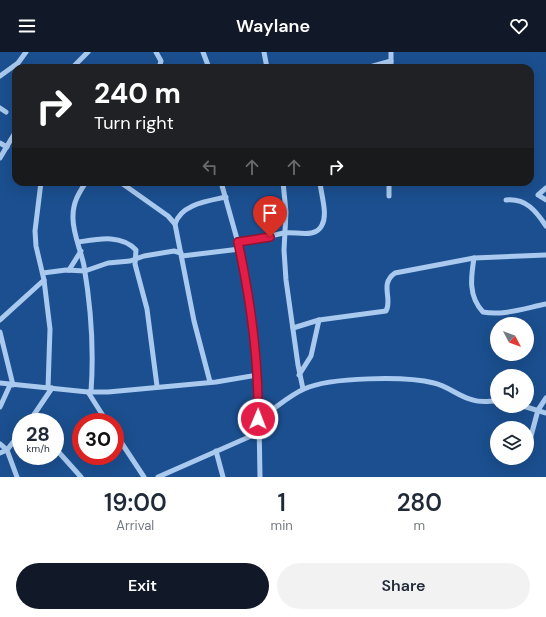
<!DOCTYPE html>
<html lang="en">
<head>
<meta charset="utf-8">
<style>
	:root { --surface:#fff; --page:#f2f2f3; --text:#1f2937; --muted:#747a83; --accent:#111827 }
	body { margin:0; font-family:"DM Sans",sans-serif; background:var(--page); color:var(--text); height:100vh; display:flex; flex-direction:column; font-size:15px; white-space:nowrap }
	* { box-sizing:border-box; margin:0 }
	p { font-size:13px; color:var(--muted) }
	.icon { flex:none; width:22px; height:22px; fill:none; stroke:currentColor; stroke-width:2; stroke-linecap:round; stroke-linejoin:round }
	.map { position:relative; height:425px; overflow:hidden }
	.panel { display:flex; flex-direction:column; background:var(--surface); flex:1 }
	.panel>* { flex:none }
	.guide { position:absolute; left:12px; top:12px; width:522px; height:122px; border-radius:12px; box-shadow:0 4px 16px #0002; background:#202124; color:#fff; overflow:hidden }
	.needle { width:26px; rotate:131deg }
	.tools { position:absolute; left:490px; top:265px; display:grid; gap:8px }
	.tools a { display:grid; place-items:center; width:44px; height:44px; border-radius:50%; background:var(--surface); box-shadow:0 4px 16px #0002; font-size:20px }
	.speed { position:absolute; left:12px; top:361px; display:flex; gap:8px; font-size:20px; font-weight:700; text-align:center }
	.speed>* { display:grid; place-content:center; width:52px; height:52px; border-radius:50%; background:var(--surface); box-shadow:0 4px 16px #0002; line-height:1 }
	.speed small { font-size:10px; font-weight:400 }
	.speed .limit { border:6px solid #d22; background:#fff; color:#111 }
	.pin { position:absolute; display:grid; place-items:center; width:34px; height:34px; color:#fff; margin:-41px -17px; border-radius:50% 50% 50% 0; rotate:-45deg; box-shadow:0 0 4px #0007 }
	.pin .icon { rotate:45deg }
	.me { position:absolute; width:44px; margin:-22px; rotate:1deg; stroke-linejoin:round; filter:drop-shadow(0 0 3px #0008) }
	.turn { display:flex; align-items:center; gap:14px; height:84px; padding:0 16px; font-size:18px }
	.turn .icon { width:52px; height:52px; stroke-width:2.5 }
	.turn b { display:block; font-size:28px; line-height:34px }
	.lanes { display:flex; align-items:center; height:38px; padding:0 16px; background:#0003; justify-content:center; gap:20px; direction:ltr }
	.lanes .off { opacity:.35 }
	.eta { display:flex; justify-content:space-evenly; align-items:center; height:68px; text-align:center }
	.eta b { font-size:24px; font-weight:600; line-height:28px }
	.primary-button { display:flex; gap:8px; margin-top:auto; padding:8px 16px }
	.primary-button a { flex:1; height:46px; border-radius:24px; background:var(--accent); color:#fff; font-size:16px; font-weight:600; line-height:46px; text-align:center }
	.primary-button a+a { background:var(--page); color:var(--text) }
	header { display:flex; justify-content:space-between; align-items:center; height:52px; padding:0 16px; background:var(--accent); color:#fff; font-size:18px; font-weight:600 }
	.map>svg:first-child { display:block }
</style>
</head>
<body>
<header><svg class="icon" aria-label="menu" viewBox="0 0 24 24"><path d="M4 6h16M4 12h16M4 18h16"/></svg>Waylane<svg class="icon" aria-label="heart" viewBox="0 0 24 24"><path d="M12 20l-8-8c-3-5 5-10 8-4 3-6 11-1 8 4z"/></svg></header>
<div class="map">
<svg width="546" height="425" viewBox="0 0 546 425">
	<rect width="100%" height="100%" fill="#1b4f8f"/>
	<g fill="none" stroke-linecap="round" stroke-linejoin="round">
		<g stroke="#a9c9ee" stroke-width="5">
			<path d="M156,0L161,9L159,16"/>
			<path d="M203,0L209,16"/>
			<path d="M264,0L267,16"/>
			<path d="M72,16L88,0"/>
			<path d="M366,16L391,9"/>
			<path d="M391,16V0"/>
			<path d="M0,24L18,11L26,0"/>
			<path d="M0,56L6,60"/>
			<path d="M0,91L7,95"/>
			<path d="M0,106L16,79"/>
			<path d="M41,130L35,179L36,194L44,228L50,277L48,336"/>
			<path d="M86,130C79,141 73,150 73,164C72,180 81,198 84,214C91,255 94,298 91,340"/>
			<path d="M120,130L168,164L175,172L194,269L210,330"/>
			<path d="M221,130L244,212L255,286L258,309L260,425"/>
			<path d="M283,130L286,160L284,198L286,228L298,313L303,337"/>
			<path d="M389,130V144"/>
			<path d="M546,136L538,143L546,148"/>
			<path d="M506,148C526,146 536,159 546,174"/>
			<path d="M175,172C181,152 208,149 226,145"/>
			<path d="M79,190C98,187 121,182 136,198L135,212L147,257L157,334"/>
			<path d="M238,190C254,188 269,184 284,181C295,179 316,187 322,173C328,162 321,143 320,130"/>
			<path d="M182,204L240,197"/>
			<path d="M474,206C471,225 468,244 483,260C503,264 526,256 546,252"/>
			<path d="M69,218L81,199"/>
			<path d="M43,221L66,218L85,219L108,211L130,209L144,204L174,199L181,201"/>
			<path d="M0,268L44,228"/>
			<path d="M293,276L319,268L386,259C393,247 379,232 395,221L474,206L546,203"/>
			<path d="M0,280L13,333"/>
			<path d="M299,323L311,304L319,268"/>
			<path d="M0,331L88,340H108L216,330L258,323"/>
			<path d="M88,340L107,370"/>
			<path d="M523,354L546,361"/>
			<path d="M0,355L10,333"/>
			<path d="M258,367C274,358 288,344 304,337C330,325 406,324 434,331C448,334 459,345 473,348C481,351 489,349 497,349"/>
			<path d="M29,370L52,336"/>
			<path d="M115,381L144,425"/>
			<path d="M0,392L7,398L17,425"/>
			<path d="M55,396L81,425"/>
			<path d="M216,399L223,425"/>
			<path d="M527,399L538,358L546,346"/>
			<path d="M0,401L7,398L21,380"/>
			<path d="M158,425L258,381"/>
		</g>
	</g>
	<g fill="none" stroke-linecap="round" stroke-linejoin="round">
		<g stroke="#92132f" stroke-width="10">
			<path id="route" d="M258,367C259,306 251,250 238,190L270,185"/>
		</g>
		<use href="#route" stroke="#e11d48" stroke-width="7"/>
	</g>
</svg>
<div class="tools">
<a><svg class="needle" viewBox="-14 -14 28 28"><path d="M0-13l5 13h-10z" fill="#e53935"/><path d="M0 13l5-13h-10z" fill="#747a83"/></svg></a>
<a><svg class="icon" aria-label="sound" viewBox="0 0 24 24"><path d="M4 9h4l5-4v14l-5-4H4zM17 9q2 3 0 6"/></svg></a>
<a><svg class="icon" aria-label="layers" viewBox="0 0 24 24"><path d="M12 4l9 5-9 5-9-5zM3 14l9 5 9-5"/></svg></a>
</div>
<div class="speed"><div>28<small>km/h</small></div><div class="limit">30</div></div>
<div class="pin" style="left:270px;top:185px;background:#d93025"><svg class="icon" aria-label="arrive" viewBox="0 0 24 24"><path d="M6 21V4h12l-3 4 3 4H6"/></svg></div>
<svg class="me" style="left:258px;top:367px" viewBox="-20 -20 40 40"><circle r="17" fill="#e11d48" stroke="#fff" stroke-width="3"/><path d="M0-11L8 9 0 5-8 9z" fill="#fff"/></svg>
<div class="guide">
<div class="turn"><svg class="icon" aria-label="right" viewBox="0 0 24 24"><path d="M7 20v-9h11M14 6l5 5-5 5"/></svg><div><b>240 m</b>Turn right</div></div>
<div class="lanes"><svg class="icon off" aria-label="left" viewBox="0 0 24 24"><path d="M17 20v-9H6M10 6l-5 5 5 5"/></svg><svg class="icon off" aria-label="ahead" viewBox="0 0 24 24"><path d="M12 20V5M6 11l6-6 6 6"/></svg><svg class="icon off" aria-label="ahead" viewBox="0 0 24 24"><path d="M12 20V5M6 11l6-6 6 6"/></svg><svg class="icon" aria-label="right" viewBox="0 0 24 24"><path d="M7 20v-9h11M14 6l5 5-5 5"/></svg></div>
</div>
</div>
<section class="panel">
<div class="eta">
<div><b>19:00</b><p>Arrival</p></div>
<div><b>1</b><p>min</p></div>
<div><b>280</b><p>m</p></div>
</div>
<div class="primary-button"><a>Exit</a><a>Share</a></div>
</section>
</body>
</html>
